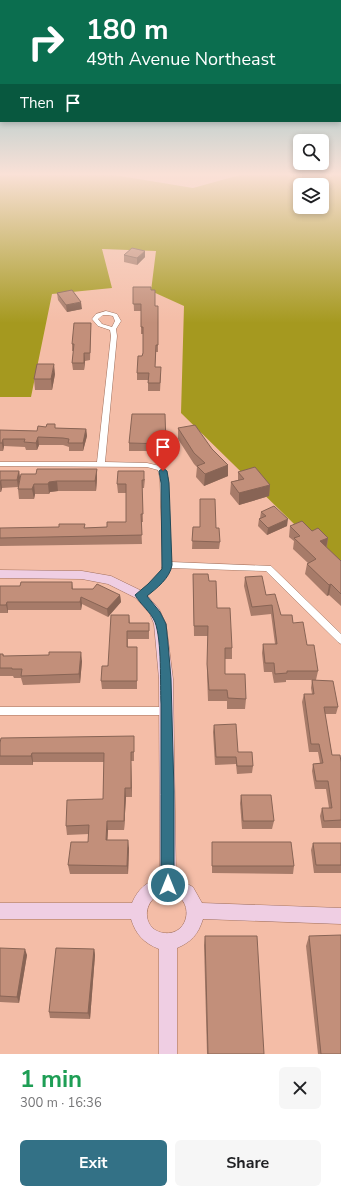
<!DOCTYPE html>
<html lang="en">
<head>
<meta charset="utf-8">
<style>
	:root { --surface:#fff; --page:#f6f6f6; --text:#202124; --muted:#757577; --accent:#337186 }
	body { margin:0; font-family:"Nunito Sans",sans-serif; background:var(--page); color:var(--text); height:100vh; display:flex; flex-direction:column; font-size:15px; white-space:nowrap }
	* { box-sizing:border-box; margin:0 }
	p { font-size:13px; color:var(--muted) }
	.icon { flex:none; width:22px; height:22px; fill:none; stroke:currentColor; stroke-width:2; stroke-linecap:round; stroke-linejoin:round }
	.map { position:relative; height:1054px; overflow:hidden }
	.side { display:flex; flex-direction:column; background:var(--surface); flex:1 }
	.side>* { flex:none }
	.guide { position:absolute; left:0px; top:0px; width:341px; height:122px; box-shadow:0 2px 6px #0003; background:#0b6e4f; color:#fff; overflow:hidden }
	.buttons { position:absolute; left:293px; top:134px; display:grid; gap:8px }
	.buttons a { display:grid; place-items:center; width:36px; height:36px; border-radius:6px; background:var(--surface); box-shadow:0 2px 6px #0003; font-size:20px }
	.pin { position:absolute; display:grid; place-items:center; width:34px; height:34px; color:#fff; margin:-41px -17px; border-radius:50% 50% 50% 0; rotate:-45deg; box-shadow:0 0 4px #0007 }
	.pin .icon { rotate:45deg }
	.me { position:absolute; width:44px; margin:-22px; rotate:0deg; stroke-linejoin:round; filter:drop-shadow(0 0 3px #0008) }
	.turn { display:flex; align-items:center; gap:14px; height:84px; padding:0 20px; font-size:18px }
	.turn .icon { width:52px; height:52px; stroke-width:2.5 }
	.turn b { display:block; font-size:28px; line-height:34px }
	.then { display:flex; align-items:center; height:38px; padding:0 20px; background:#0003; gap:8px; font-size:15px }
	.round { display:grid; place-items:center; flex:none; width:42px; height:42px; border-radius:6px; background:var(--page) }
	.headline { display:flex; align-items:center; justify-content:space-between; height:68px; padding:0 20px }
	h1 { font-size:24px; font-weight:700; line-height:30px; color:#1e9e55 }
	.cta { display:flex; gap:8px; margin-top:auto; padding:8px 20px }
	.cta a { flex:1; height:46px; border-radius:6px; background:var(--accent); color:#fff; font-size:16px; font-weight:700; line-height:46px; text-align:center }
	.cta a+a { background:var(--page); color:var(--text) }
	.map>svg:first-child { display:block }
</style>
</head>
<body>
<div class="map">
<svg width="341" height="1054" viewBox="0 0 341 1054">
	<rect width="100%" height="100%" fill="#f4bda7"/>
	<path fill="#a5991f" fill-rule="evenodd" d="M0,175H114L193,188L240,175H341V570L181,413L184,306L151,291L156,251L102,249L112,288L52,294L31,397H0ZM300,185H322V207H300Z"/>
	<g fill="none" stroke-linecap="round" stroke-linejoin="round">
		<g stroke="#a1705c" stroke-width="1">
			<g id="street">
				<path d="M106,311L117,314L121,321L116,329L117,336L105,462L147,463L164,467L168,478L171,562L271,566L341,634V644L338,642L266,571L170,568C167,578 149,600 137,597L136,595L137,593C148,586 159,578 163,565L160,478L158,470L147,467L0,466V462H97L111,336L110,330L98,326L92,319L96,314ZM103,315H108L113,316L115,321L112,327L102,324L98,319Z"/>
				<path d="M0,707H166L170,708L171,711L170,714L166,715H0Z"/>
			</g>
		</g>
		<g stroke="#a1705c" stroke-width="1">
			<path id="secondary" d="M0,570L82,571L111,576L144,592L159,609L166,624L173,679L176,878L193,887L202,903L341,908V924L203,919C198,935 191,942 177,948V1054H159V949C144,943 136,935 131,919H0V903H132C138,889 146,882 160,878L159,679L154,624L150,614L136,598L108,584L82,579L0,578ZM169,893C195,896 191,936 164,933C139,930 142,893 169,893Z"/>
		</g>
		<use href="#street" fill="#fff" fill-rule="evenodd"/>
		<use href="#secondary" fill="#efcee3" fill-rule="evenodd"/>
	</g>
	<g fill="#a77b69">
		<path d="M124,255L145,257L137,265L124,262Z"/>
		<path d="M133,287L151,290L155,306L158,313V352H156L155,367L161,374L160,391H148V380H137V373L143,353V334H141V311H134Z"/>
		<path d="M57,293L82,309L67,312L58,300Z"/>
		<path d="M91,330L90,360L85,361L84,370H73L72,363L74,351H72V344Z"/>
		<path d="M55,374L52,390H35L34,379Z"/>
		<path d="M56,428L86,429L87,436L83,451H69V447L63,445H39L37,450H26L25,447L4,446L3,451H0V430L37,431Z"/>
		<path d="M178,428L212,449L228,465V476L204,486L196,477L197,467L194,464L178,439Z"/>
		<path d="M129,443L166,444V451H129Z"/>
		<path d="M97,469V479L96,491H58L50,492L49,494H35L34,499H19L18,489V487L2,488L1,492H0V471H19L20,478L19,485L36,474Z"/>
		<path d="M238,472L270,485L269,496L239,505L230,494L231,482L238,480Z"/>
		<path d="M145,479L144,488H142L143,522H141L142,544L0,546V528H85L107,527L126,522V493H118L117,484Z"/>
		<path d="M200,499L216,528L220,542L219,549H192L193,527H200Z"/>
		<path d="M261,512L287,526L267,535L258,526L259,519L260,518Z"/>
		<path d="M290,526L312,531L328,538L327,548L341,561V606L329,595L327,596L305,574L307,564L308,563L293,549L294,541L289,537Z"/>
		<path d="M193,574L209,581L217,608L232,648V659H225V674L246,699L245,709H227V701H208L207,674L208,636H194Z"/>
		<path d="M245,577L266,595L281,615L293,623L307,645L318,671L316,680H286V682L274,683L272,672H264L262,653L263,644H275L271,614L251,616L244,586Z"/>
		<path d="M72,582L73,589L120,595L121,602L108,617L82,604L81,610H8V613H0V586H20Z"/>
		<path d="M129,615L130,623H149V639H128V647L137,655V689H102L101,681Z"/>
		<path d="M0,654H3L4,656L82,661L80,683L23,685L21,678H14L13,676H0Z"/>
		<path d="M312,680L338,707L336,714H325L332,755L341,762V828H322L320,816L322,808H329L326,789H315L312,771L313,764L320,763L318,752H309L302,702L304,694H312L311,688Z"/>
		<path d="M214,725L238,752L253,766L252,773L237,774L236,764L215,765L213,732Z"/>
		<path d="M0,743L134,745V761H131L132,797H126L124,830H108L107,840L129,848L128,874H70L68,865L88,842L89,834L67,835L66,826L103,799L104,762H33V765H0Z"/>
		<path d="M241,795L274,821L272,829H242L240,803Z"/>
		<path d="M212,842L294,866L293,874L212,873Z"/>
		<path d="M313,843H341V873H314L311,850Z"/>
		<path d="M205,936L264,1054H207L204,945Z"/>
		<path d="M309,936L341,1054H318L306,946Z"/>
		<path d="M0,948L27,955L19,1003L0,1002Z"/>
		<path d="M94,949L95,955L90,1019L50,1018L49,1012Z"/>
	</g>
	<g fill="#886455">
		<path d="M145,251V257L137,265V258Z"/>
		<path d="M81,302L82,309L67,312L66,305Z"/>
		<path d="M84,353L85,361L84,370Z"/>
		<path d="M54,364L55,374L52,390L51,379Z"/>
		<path d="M86,429L87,436L83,451V443Z"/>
		<path d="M38,437L39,445L37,450L36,443Z"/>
		<path d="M3,439L4,446L3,451L2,443Z"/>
		<path d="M228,465V476L204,486L205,474Z"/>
		<path d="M97,469V479L96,491L95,481Z"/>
		<path d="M19,471L20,478L18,487L17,480Z"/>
		<path d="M1,480L2,488L1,492L0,484Z"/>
		<path d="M57,481L58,491L50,492L49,494L48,484L49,482Z"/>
		<path d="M34,484L35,494L34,499L32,489Z"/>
		<path d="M270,485L269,496L239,505V493Z"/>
		<path d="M288,519L287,526L267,535L268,528Z"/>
		<path d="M328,538L326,548L320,541Z"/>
		<path d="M331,584L329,595L327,596L329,585Z"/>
		<path d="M120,595L121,602L108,617L107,609Z"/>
		<path d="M81,597L82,604L81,610L80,602Z"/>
		<path d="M7,602L8,610V613L6,605Z"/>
		<path d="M81,652L82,661L80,683L79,674Z"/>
		<path d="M131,752V761L132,797L131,788Z"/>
		<path d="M32,753L33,762V765L31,756Z"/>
		<path d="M125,788L126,797L124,830V821Z"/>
		<path d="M107,821L108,830L107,848L106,840Z"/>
		<path d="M128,840L129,848L128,874L127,866Z"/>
		<path d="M25,949L27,955L19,1003L17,997Z"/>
		<path d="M94,949L95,955L90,1019L88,1013Z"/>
	</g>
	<g fill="#c28f7a" stroke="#886455">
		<path d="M132,248L145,251L137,258L124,255Z"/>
		<path d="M133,287H151V290H155V306H158V345H156L155,367H161L160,383H148L149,373H137L138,356H142L143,353V327H141V304H133Z"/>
		<path d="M72,290L81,302L66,305L57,293Z"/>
		<path d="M74,323H91L90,353H84V363H72L74,344H72Z"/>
		<path d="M37,364H54L51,379H34Z"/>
		<path d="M132,414H165L166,444L129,443Z"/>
		<path d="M47,424H55V428L86,429L83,443H68L69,439L63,438L38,437L36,443L24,442L25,439H3L2,443H0V430L37,431L38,426L46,427Z"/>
		<path d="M195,425L212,449L228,465L205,474L197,466L205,463L194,453L178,428Z"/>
		<path d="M255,467L270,485L239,493L231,482L244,479L238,472Z"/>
		<path d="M37,469H97L95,481H57L49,482L48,484H34L32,489H18L21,474H36Z"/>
		<path d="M0,471H19L17,480H1L0,484Z"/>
		<path d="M118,471H144V480H142L143,514H141L142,535L0,538V528L59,527V524H85L84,528L107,527V522H126V484H117Z"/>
		<path d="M200,499H215L216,528H219L220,542L192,541L193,527H200Z"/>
		<path d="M274,506L288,519L268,528L259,519L266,516L261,512Z"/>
		<path d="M302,521L312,531L318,528L328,538L320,541L341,561V594L331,584L329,585L307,564L316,559L294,538L300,536L290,526Z"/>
		<path d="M193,574H208L209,581H216L217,608H230L232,648H225V674H245L246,699L228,698L227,690H209L207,664L208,626H194Z"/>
		<path d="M262,576L266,595L275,594L281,615H292L293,623L303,622L307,645H314L318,671H287V673L275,674L274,663H265L263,644H277L272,605L252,607L245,577Z"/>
		<path d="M21,582H72V589H93L97,584L120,595L107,609L81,597L80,602H7L6,605H0V586H20Z"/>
		<path d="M111,615H129V623H149V631H127V647H137V681H101L102,666H108Z"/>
		<path d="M49,652H81L79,674L21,676L22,669H12V668H0V654H3V656L49,655Z"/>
		<path d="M312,680L333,681L338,707H324L332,755H340L341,762V820L324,821L322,808H332L328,781H316L313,764L323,763L319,744H311L304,694H314Z"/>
		<path d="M236,724L238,752H252L253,766H237L236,757H216L214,725Z"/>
		<path d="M134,736V752H131V788H125L124,821H107L106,840H128L127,866L68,865L71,842H88L89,825L66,826L67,800L103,799L104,753H32L31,756H0V743L1,738Z"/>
		<path d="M241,795H271L274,821H243Z"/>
		<path d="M212,842H291L294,866H212Z"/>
		<path d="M313,843H341V865H316Z"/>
		<path d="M341,935V1054H321L309,936Z"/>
		<path d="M205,936H257L264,1054H208Z"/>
		<path d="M0,948L25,949L17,997L0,996Z"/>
		<path d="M56,948L94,949L88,1013L49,1012Z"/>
	</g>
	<linearGradient id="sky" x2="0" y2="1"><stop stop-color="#5db2be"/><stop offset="0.54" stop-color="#fae1d7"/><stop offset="1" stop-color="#fae1d7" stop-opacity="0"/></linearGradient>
	<rect width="341" height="323" fill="url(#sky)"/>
	<path fill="#337186" stroke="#214957" d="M163,468L167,471L169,483L172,565C170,578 157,588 147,596L160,612L166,624L168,643L171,679L174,791V885L172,889L168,891L163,889L161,885C161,825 161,764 161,704C160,684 162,641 155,622C150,611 141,605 135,595L148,584L162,569L161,483L159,471Z"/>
</svg>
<div class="buttons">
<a><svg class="icon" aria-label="search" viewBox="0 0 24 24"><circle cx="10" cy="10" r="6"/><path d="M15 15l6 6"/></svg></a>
<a><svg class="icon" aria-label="layers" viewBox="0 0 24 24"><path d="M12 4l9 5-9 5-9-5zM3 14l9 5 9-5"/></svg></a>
</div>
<div class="pin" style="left:163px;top:471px;background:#d93025"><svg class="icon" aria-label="arrive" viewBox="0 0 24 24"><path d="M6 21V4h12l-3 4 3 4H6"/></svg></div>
<svg class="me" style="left:168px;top:885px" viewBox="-20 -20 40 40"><circle r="17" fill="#337186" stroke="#fff" stroke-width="3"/><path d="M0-11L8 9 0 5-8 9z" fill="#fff"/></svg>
<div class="guide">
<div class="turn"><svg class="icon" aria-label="right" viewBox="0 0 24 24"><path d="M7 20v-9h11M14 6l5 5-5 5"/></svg><div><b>180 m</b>49th Avenue Northeast</div></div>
<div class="then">Then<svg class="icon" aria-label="arrive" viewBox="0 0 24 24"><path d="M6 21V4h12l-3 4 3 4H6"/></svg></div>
</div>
</div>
<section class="side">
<div class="headline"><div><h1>1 min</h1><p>300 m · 16:36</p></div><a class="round"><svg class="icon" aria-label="close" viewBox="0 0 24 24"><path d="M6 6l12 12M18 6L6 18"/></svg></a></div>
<div class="cta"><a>Exit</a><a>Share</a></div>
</section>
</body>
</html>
